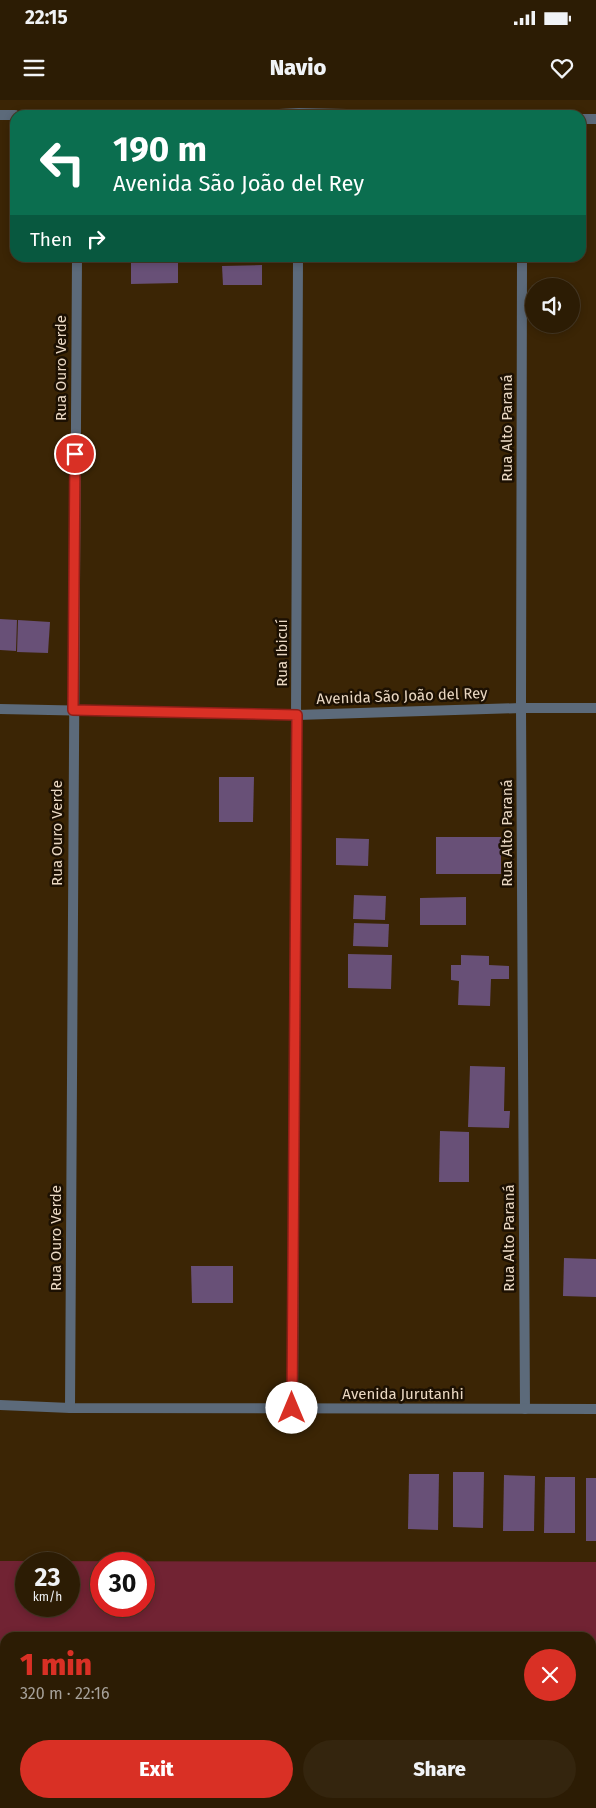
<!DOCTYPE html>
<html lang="en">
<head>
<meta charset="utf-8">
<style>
	:root { --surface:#2c1c04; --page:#34250e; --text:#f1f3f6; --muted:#a6a19a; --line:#483a26; --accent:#d93025 }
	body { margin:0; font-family:"Fira Sans",sans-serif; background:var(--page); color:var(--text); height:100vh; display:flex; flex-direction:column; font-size:19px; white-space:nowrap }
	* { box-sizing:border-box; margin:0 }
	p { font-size:16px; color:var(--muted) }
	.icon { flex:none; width:28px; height:28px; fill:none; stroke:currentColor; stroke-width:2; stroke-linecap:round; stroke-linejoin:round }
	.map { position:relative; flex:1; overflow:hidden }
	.details { position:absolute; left:0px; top:1532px; width:596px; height:176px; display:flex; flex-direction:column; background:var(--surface); border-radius:15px 15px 0 0; box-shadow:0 2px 8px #0003,0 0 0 1px var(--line) }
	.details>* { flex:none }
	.guide { position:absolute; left:10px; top:10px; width:576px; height:152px; border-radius:15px; box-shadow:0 2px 8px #0003,0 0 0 1px var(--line); background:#0b6e4f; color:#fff; overflow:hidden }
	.controls { position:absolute; left:525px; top:178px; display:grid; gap:10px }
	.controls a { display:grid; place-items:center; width:55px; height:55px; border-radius:50%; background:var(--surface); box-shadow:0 2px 8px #0003,0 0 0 1px var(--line); font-size:25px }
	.speed { position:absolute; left:15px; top:1452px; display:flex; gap:10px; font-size:25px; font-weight:700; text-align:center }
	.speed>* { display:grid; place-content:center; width:65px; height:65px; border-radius:50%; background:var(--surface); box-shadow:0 2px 8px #0003,0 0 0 1px var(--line); line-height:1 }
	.speed small { font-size:12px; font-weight:400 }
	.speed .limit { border:8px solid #d22; background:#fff; color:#111 }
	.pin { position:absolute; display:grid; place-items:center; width:42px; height:42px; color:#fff; margin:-21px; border:2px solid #fff; border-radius:50%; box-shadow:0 1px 5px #0007 }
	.me { position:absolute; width:55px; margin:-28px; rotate:0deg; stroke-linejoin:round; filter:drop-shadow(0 0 4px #0008) }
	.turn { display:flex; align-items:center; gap:18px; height:105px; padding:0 20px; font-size:22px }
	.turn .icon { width:65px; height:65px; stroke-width:2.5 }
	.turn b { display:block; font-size:35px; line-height:42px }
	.then { display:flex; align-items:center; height:48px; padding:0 20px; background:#0003; gap:10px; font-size:19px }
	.round { display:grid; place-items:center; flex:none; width:52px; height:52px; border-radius:26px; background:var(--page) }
	.overview { display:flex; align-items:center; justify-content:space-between; height:85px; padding:0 20px }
	h1 { font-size:30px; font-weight:800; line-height:38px; color:var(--accent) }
	.button { display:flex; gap:10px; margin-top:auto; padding:10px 20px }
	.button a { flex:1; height:58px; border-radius:30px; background:var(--accent); color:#fff; font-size:20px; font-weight:800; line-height:58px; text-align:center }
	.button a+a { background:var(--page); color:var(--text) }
	.status { display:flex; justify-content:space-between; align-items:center; height:35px; padding:0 25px; background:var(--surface); direction:ltr }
	.status svg { height:14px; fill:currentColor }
	header { display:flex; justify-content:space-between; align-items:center; height:65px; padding:0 20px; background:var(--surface); font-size:22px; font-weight:800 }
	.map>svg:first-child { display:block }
</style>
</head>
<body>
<div class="status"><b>22:15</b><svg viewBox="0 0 49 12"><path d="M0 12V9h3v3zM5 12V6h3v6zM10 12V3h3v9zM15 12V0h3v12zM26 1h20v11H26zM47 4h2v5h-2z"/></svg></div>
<header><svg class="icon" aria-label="menu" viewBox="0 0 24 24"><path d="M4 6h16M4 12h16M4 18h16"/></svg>Navio<svg class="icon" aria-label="heart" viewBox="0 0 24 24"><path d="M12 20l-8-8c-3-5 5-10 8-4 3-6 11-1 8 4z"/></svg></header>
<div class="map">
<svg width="596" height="1708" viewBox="0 0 596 1708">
	<rect width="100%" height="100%" fill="#3b2505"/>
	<path fill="#712333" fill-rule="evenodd" d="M0,1461L596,1462V1708H146L152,1704H591V1538H5V1655L0,1652ZM26,1464H69V1506H26ZM101,1464H144V1506H101Z"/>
	<path fill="#a11f41" d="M0,1652L5,1655V1704H152L146,1708H0Z"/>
	<g fill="#685077">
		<path d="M131,160H178V183L131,184Z"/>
		<path d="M262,165V185H223L222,166Z"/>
		<path d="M0,519L17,520L16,551L0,550Z"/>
		<path d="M18,520L50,522L48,553L17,552Z"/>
		<path d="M219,677H254L253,722H219Z"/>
		<rect x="436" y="737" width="65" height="37"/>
		<path d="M336,738L369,739L368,766L336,765Z"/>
		<path d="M354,795L386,796L385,820L353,819Z"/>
		<path d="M466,797V825H420V798Z"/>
		<path d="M354,823L389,824L388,847L353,846Z"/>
		<path d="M348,854L392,855L391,889L348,888Z"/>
		<path d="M461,855L489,856V865L509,866V879H491L490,906L458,905L459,881L451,880V865H461Z"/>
		<path d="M470,966L505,967L504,1011H510L509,1028L468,1027Z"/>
		<path d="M440,1031L469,1032V1082H439Z"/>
		<path d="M564,1158L596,1159V1197L563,1196Z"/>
		<path d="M191,1166H233V1203H192Z"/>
		<path d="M453,1372H484L483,1428L453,1427Z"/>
		<path d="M409,1374H439L438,1430L408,1429Z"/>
		<path d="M504,1375L535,1376L534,1431H503Z"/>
		<path d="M545,1377H575V1433H544Z"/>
		<rect x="586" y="1378" width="10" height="63"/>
	</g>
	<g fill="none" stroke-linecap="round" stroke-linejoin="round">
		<g stroke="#5c6a7a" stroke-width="10">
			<path d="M0,15H15"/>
			<path d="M259,15L299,13L395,15"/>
			<path d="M581,19H596"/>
			<path d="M522,158L521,608L525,1309"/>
			<path d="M0,609L297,615L521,608H596"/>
			<path d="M0,1305L70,1308L596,1309"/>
			<path d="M70,1308L77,158"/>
			<path d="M293,1309L298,158"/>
		</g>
	</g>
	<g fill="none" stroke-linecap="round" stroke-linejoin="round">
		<g stroke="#8d1f18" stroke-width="12">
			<path id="route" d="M75,354L73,610L297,615L292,1308"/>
		</g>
		<use href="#route" stroke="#d93025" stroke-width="9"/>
	</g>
	<g text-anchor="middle" stroke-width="5" stroke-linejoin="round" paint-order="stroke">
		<g font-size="15" fill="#ead8c3" stroke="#1c1002">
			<text transform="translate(61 268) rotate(-90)" y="5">Rua Ouro Verde</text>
			<text transform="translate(507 328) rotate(-90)" y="5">Rua Alto Paraná</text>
			<text transform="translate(282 553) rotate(-90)" y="5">Rua Ibicuí</text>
			<text transform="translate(402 596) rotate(-2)" y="5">Avenida São João del Rey</text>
			<text transform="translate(57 733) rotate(-90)" y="5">Rua Ouro Verde</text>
			<text transform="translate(507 733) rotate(-90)" y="5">Rua Alto Paraná</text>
			<text transform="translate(56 1138) rotate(-90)" y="5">Rua Ouro Verde</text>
			<text transform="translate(509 1138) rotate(-90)" y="5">Rua Alto Paraná</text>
			<text x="403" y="1299">Avenida Jurutanhi</text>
		</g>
	</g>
</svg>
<div class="controls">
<a><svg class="icon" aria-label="sound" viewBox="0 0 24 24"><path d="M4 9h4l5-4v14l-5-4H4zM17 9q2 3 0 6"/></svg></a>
</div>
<div class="speed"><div>23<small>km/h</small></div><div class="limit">30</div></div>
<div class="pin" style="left:75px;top:354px;background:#d93025"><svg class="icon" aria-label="arrive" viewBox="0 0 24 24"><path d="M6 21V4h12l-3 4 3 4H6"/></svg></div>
<svg class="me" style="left:292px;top:1308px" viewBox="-20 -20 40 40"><circle r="19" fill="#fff"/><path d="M0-13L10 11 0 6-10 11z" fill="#d93025"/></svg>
<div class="guide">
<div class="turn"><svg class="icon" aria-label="left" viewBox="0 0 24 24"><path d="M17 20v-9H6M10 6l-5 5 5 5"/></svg><div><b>190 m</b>Avenida São João del Rey</div></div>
<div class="then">Then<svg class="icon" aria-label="right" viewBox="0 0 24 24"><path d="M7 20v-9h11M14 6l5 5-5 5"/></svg></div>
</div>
<section class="details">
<div class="overview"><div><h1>1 min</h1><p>320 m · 22:16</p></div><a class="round" style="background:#d93025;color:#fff"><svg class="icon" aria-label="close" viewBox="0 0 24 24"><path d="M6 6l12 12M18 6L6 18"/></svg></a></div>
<div class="button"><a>Exit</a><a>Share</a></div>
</section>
</div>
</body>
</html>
